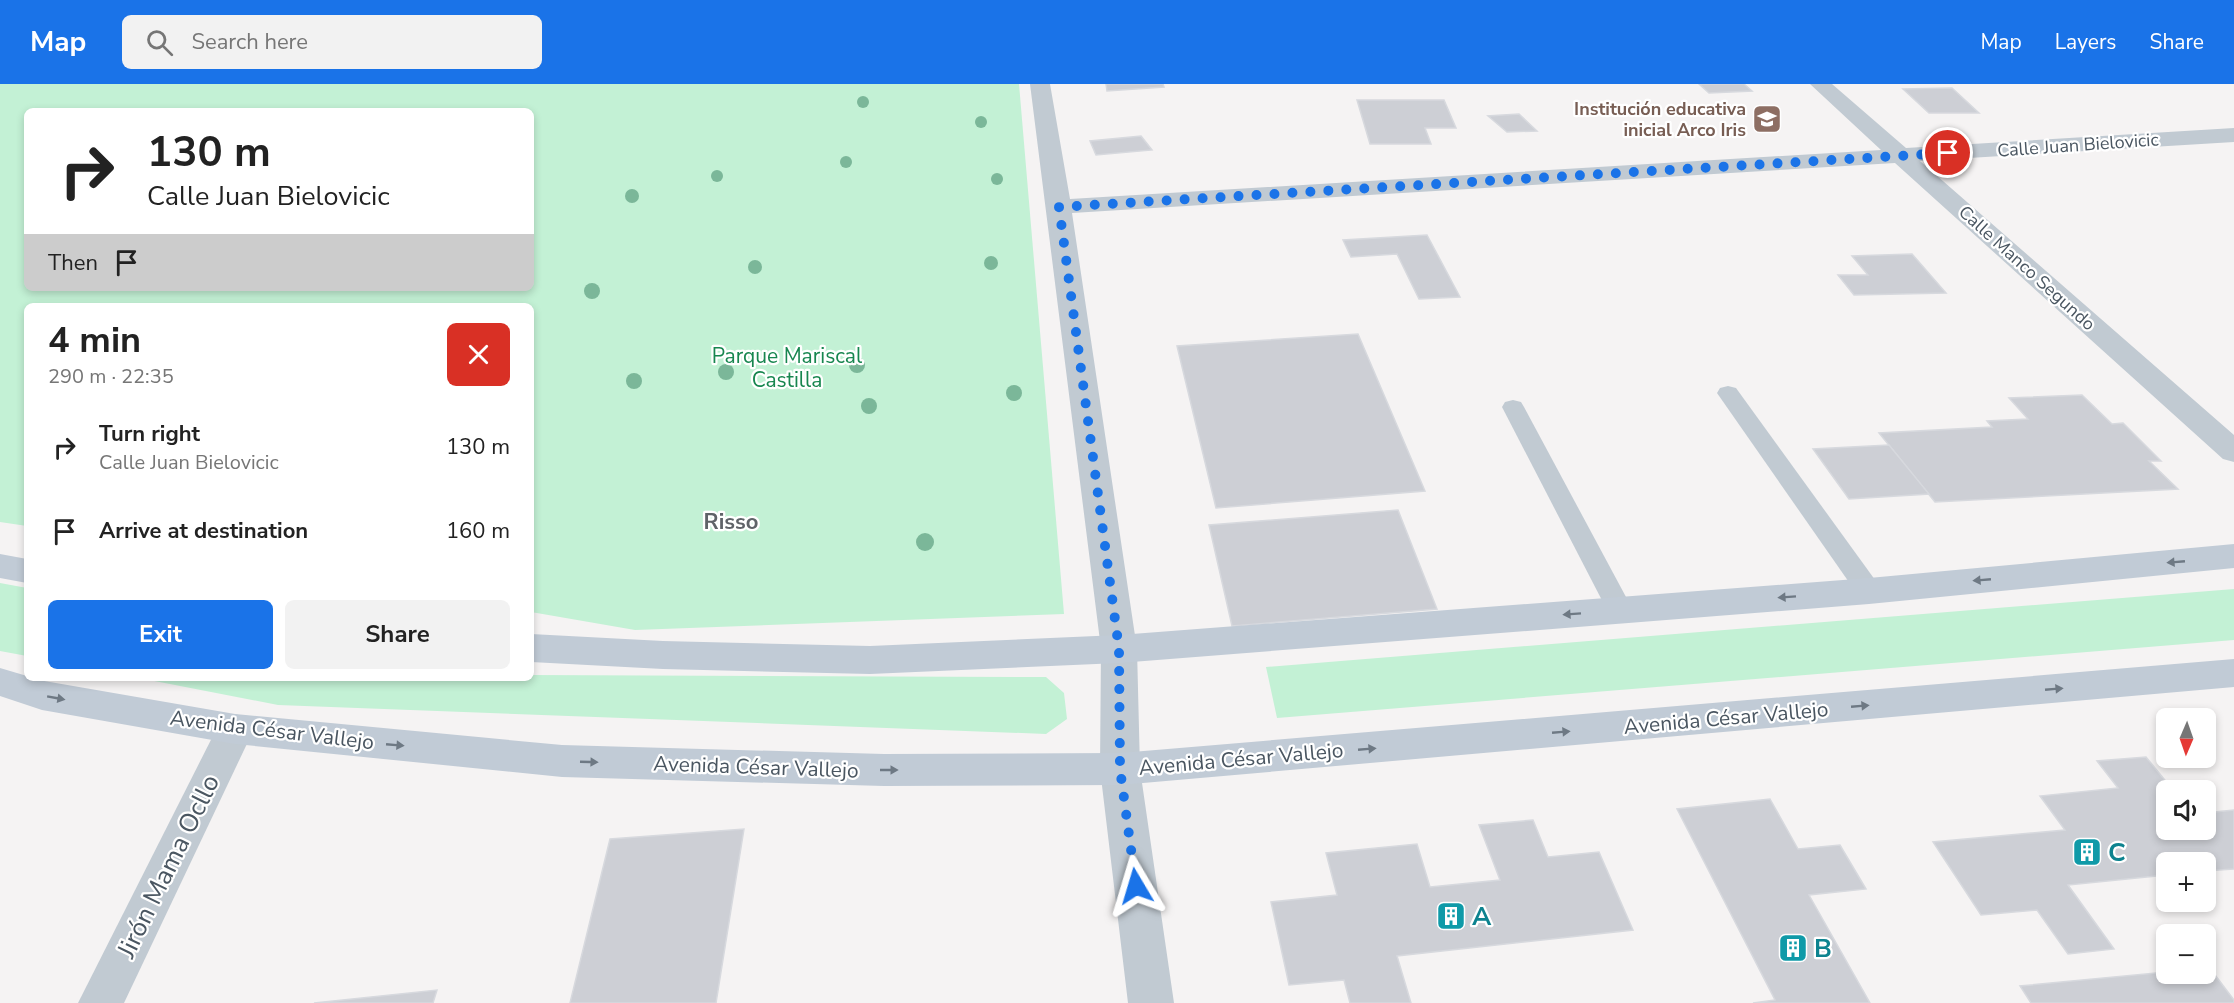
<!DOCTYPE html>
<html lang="en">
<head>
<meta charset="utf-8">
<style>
	:root { --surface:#fff; --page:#f2f2f2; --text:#222; --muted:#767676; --accent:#1a73e8 }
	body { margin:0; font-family:"Nunito Sans",sans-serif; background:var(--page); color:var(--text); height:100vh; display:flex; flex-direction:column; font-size:22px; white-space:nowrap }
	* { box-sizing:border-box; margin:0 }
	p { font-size:20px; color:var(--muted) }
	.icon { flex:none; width:33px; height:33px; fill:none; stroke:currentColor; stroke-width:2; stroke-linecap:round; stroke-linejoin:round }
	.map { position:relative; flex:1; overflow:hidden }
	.side { position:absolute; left:24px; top:219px; width:510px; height:378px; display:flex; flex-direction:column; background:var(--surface); border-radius:9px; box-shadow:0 3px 9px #0003 }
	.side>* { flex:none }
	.guide { position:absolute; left:24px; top:24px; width:510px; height:183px; border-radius:9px; box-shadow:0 3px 9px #0003; background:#fff; color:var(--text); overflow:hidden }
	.needle { width:39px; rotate:182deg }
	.fabs { position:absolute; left:2156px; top:624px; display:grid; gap:12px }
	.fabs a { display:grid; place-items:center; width:60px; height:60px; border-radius:9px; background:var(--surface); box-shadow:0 3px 9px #0003; font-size:30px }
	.pin { position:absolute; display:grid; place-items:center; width:51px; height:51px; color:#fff; margin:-26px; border:3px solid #fff; border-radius:50%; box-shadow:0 2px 6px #0007 }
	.me { position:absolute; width:66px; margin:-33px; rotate:353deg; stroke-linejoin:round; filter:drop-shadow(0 0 4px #0008) }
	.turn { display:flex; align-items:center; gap:21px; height:126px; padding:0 24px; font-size:27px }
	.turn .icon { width:78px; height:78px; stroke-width:2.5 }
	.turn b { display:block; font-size:42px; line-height:51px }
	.then { display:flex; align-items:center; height:57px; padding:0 24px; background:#0003; gap:12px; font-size:22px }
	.round { display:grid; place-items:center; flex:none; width:63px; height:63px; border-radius:9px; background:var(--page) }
	.headline { display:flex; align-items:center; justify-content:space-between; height:102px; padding:0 24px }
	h1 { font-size:36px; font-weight:700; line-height:45px }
	.button { display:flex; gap:12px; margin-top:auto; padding:12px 24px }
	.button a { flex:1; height:69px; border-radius:9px; background:var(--accent); color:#fff; font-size:24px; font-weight:700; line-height:69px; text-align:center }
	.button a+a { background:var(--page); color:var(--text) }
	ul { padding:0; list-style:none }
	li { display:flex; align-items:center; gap:18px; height:84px; padding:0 24px }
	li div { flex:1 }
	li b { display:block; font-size:22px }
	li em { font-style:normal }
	header { display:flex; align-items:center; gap:36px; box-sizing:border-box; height:84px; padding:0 30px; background:var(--accent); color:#fff }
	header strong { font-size:28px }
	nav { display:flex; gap:33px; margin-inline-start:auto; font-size:21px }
	.search { width:420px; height:54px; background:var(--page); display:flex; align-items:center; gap:15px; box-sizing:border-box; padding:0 21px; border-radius:9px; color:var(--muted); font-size:22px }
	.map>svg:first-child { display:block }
</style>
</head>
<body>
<header>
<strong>Map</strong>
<div class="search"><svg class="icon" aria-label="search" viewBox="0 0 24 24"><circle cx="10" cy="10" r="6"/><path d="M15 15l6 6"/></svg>Search here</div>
<nav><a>Map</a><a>Layers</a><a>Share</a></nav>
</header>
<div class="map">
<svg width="2234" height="919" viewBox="0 0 2234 919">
	<rect width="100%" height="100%" fill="#f5f3f3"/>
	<g fill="#c3f1d5" fill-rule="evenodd">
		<path d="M0,0H1019L1064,530L635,546L531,528V222H27V442L0,438ZM27,27H531V204H27Z"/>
		<path d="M0,499L27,504V572L0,567Z"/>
		<path d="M2234,505V556L1277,634L1266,583Z"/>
		<path d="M531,591L1046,593L1064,609L1067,635L1046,650L278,621L139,594H531Z"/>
	</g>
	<g fill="#cdcfd5" stroke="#d7d9de" stroke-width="1.5">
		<path d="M1106,0H1163L1164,3L1107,7Z"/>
		<path d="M1699,0H1744L1752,7L1709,9Z"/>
		<path d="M1952,4L1979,29H1929L1903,5Z"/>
		<path d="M1357,16H1444L1456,44H1425L1431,60H1370Z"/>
		<path d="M1519,30L1537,47L1507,48L1488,32Z"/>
		<path d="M1141,52L1152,66L1096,71L1090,57Z"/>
		<path d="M1427,151L1460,213L1419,215L1397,170L1351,173L1343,156Z"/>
		<path d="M1912,170L1946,209L1854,211L1838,191H1868L1852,172Z"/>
		<path d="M1358,250L1425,407L1216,424L1177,262Z"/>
		<path d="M2082,311L2112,340L2123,339L2161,377H2149L2178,405L1935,418L1879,349L1992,343L1987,337L2028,335L2009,314Z"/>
		<path d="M1889,361L1929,410L1849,415L1813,365Z"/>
		<path d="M1398,426L1437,525L1232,542L1209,441Z"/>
		<path d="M2146,673L2173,706H2166V746H2205V729L2234,726V785L2205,787V778H2166V791L2068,801L2114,865L2068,870L2037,826L1981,831L1933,758L2065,746L2040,712L2118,704L2097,677Z"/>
		<path d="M1770,715L1798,765L1840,761L1866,805L1809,811L1870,919H1753L1775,916L1677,725Z"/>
		<path d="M1533,736L1548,773L1599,768L1633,846L1397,872L1411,919H1350L1344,896L1289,901L1271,818L1337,811L1326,769L1417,760L1430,803L1500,796L1479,741Z"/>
		<path d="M744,745L716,919H570L610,755Z"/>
		<path d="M2209,883L2234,916V919H2031L2020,902L2166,888V890H2205V884Z"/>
		<path d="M437,906L433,919H314Z"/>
	</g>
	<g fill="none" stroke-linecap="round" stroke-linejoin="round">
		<g fill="#c1cad2" fill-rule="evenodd">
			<path d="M1728,302L1736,304L1878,500L1882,507L1878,514L1869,517L1860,514L1717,309L1720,304Z"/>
			<path d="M1513,316L1521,318L1524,323L1633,526L1629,533L1620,536L1611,533L1607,526L1502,323L1505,318Z"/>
		</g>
		<g fill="#c1cad2" fill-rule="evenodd">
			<path d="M1030,0H1050L1070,115L1881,66L1810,0H1832L1906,64L2234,44V58L1920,77L2234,351V378L2223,375L1895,79L1072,129L1137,565L1140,685L1174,919H1128L1100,685L1101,565Z"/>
			<path d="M235,630L248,634L254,645L124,919H78L222,634Z"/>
		</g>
		<g fill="#c1cbd6" fill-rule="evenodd">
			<path d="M2234,460V484L1869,520L1119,579L870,590L663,585L531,578V550L663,557L870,562L1119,551L1869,494Z"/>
			<path d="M0,470L27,475V499L0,494Z"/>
			<path d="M2234,575V603L1120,701L884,702L562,693L235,660L42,626L0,612V584L27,592V594L235,630L562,661L884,670L1120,669Z"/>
		</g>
	</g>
	<g fill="#7bb799">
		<circle cx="863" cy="18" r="6"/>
		<circle cx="981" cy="38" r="6"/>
		<circle cx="846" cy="78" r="6"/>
		<circle cx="717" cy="92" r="6"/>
		<circle cx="997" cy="95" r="6"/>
		<circle cx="632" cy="112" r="7"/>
		<circle cx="991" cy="179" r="7"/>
		<circle cx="755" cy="183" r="7"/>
		<circle cx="592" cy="207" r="8"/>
		<circle cx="857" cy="281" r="8"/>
		<circle cx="726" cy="288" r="8"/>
		<circle cx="634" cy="297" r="8"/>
		<circle cx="1014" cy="309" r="8"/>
		<circle cx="869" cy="322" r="8"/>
		<circle cx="925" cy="458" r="9"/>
	</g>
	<defs><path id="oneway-solid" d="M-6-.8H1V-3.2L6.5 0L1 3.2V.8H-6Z" transform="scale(1.5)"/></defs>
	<g fill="#6e7984">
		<use href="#oneway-solid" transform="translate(2176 478) rotate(175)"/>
		<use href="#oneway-solid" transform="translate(1982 496) rotate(175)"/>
		<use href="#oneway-solid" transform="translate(1787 513) rotate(176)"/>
		<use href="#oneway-solid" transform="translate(1572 530) rotate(176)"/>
		<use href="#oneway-solid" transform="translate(2054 605) rotate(-5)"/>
		<use href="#oneway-solid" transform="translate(56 614) rotate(10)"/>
		<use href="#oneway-solid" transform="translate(1860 622) rotate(-5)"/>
		<use href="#oneway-solid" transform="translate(1561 648) rotate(-5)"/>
		<use href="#oneway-solid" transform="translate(395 661) rotate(5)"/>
		<use href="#oneway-solid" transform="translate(1367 665) rotate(-5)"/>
		<use href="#oneway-solid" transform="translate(589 678) rotate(2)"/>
		<use href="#oneway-solid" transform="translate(889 686)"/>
	</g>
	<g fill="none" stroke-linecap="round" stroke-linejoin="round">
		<path stroke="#1a73e8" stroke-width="10" stroke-dasharray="0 18" d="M1136,802L1120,685L1119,565L1059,123L1948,69"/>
	</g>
	<defs>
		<g id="school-square" transform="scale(1.5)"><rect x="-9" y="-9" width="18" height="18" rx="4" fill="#8d6e63" stroke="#fff"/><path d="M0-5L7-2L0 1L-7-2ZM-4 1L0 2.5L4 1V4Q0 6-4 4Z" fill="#fff"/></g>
		<g id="building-square" transform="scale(1.5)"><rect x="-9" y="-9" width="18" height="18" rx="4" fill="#0f9aa8" stroke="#fff"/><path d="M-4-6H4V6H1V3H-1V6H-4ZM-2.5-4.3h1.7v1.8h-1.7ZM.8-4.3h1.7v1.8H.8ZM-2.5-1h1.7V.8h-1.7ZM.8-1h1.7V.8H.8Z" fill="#fff"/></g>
	</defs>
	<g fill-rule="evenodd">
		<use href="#school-square" x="1767" y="35"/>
		<use href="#building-square" x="2087" y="768"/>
		<use href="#building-square" x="1451" y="832"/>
		<use href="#building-square" x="1793" y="864"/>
	</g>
	<g text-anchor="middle" stroke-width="4.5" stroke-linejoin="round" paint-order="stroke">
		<g font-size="18" font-weight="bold" fill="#785e54" stroke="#fff" text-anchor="end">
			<text x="1746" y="31">Institución educativa<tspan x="1746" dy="21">inicial Arco Iris</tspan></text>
		</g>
		<g font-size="18" fill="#4a5661" stroke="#fff">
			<text transform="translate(2078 61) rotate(-4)" y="6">Calle Juan Bielovicic</text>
			<text transform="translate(2027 184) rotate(42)" y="6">Calle Manco Segundo</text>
		</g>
		<g font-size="21" fill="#17864f" stroke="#fff">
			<text x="787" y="279">Parque Mariscal<tspan x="787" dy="24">Castilla</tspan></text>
		</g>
		<g font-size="21" fill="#4a5661" stroke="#fff">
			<text transform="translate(1726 634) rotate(-5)" y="7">Avenida César Vallejo</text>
			<text transform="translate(272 646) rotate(7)" y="7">Avenida César Vallejo</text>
			<text transform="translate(1241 675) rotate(-5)" y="7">Avenida César Vallejo</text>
			<text transform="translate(756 683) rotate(2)" y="7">Avenida César Vallejo</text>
		</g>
		<g font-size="22" font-weight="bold" fill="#5f6368" stroke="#fff">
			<text x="731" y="445">Risso</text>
		</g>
		<g font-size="26" font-weight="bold" fill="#0d838f" stroke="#fff" text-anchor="start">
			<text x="2108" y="777">C</text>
			<text x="1472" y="841">A</text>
			<text x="1814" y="873">B</text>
		</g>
		<g font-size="26" fill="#4a5661" stroke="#fff">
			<text transform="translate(168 782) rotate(-64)" y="9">Jirón Mama Ocllo</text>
		</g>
	</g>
</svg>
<div class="fabs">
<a><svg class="needle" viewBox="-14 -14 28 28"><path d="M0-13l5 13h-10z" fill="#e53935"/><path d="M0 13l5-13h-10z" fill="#767676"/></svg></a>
<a><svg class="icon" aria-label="sound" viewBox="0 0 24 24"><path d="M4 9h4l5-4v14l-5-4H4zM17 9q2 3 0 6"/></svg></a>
<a>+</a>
<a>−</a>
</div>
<div class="pin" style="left:1948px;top:69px;background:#d93025"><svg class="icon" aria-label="arrive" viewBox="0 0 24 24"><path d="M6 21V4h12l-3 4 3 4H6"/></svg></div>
<svg class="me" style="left:1136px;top:802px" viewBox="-20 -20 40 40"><path d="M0-17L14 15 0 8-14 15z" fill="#1a73e8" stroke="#fff" stroke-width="4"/></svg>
<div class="guide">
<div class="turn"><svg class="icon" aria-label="right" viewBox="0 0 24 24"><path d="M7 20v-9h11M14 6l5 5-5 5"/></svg><div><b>130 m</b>Calle Juan Bielovicic</div></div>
<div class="then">Then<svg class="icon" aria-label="arrive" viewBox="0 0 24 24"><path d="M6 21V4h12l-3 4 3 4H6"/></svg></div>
</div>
<section class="side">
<div class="headline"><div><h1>4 min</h1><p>290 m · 22:35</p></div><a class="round" style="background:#d93025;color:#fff"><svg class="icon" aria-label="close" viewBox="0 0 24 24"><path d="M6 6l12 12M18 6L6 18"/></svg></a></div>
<ul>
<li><svg class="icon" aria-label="right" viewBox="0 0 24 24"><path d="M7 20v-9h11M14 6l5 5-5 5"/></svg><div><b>Turn right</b><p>Calle Juan Bielovicic</p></div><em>130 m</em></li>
<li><svg class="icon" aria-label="arrive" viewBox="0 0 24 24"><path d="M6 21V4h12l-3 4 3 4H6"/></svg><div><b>Arrive at destination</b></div><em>160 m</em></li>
</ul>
<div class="button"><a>Exit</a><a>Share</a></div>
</section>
</div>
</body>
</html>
